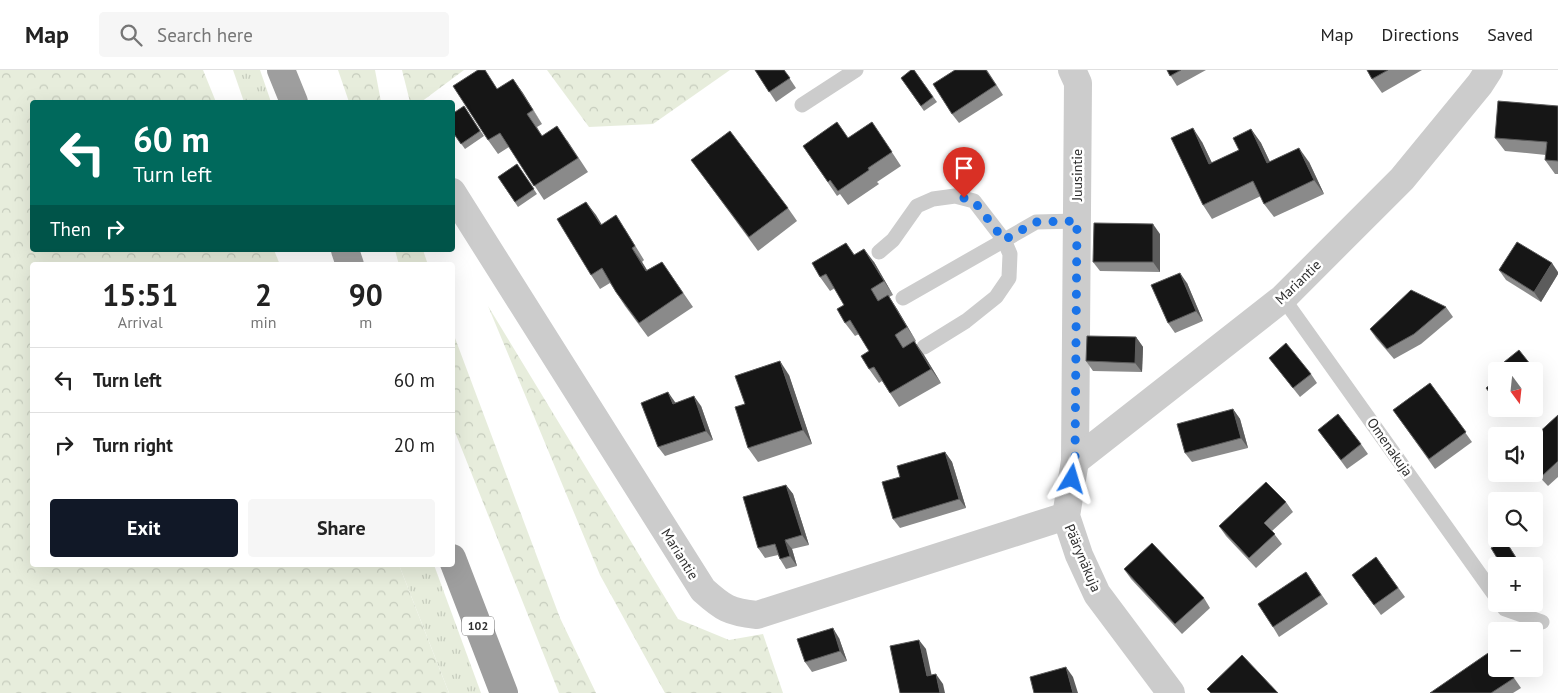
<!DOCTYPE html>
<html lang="en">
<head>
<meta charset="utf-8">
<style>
	:root { --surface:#fff; --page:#f6f6f6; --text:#222; --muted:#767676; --line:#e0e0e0; --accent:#111827 }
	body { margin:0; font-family:"PT Sans",sans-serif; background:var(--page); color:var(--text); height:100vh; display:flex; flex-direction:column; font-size:19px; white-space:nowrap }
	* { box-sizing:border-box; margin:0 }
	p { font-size:16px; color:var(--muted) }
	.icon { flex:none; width:28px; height:28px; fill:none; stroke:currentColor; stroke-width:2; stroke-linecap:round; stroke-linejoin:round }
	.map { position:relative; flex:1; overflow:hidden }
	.details { position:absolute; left:30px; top:192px; width:425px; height:305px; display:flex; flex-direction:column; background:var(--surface); border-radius:5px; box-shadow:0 5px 20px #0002 }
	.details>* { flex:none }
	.guide { position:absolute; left:30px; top:30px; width:425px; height:152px; border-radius:5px; box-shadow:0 5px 20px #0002; background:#00695c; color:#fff; overflow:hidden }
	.needle { width:32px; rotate:165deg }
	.controls { position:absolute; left:1488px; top:292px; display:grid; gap:10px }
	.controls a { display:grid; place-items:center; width:55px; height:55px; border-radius:5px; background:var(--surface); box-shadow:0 5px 20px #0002; font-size:25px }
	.pin { position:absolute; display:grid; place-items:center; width:42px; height:42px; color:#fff; margin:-51px -21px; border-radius:50% 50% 50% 0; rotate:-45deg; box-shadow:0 0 5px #0007 }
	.pin .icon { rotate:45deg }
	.me { position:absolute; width:55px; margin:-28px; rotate:7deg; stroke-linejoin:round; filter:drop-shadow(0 0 4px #0008) }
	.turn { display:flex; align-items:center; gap:18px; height:105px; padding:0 20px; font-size:22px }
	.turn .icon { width:65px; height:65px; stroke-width:2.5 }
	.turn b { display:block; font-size:35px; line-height:42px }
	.then { display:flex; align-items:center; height:48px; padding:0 20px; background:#0003; gap:10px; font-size:19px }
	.eta { display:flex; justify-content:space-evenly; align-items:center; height:85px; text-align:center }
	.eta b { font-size:30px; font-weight:800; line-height:35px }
	.cta { display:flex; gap:10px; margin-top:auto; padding:10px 20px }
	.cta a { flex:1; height:58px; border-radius:5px; background:var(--accent); color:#fff; font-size:20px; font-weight:800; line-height:58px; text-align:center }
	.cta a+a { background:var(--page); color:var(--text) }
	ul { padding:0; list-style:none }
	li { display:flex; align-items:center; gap:15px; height:65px; padding:0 20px; border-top:1px solid var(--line) }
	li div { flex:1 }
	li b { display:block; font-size:19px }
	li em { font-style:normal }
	header { display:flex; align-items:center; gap:30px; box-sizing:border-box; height:70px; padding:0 25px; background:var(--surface); border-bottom:1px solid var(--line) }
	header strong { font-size:24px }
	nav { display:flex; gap:28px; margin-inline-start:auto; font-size:18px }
	.search { width:350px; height:45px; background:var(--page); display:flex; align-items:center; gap:12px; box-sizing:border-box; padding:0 18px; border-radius:5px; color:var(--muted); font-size:19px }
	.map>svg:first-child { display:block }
</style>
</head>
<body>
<header>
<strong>Map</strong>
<div class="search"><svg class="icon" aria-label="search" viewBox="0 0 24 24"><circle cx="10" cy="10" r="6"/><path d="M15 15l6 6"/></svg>Search here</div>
<nav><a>Map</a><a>Directions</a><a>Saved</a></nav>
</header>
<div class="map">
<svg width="1558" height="623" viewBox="0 0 1558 623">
	<defs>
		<pattern id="grass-tufts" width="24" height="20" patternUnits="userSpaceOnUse" patternTransform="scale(1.25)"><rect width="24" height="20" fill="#e7eddc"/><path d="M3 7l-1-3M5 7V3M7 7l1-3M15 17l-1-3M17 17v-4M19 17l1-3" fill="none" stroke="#c6ccbd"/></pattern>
		<pattern id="forest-crowns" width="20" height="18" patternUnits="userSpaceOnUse" patternTransform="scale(1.25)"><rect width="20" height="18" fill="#e7eddc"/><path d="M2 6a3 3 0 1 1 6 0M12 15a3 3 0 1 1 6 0" fill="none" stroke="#c6ccbd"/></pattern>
	</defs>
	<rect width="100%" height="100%" fill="#fff"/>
	<g fill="url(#grass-tufts)">
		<path d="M233,0H260L271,32H244Z"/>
		<path d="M399,495H434L481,623H449Z"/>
	</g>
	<g fill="url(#forest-crowns)">
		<path d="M0,0H203L216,32H32V180H274L280,195H32V495H399L449,623H0Z"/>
		<path d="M338,0H375L381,32H349Z"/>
		<path d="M402,0H464L421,32H410Z"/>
		<path d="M547,0H730L653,54L589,57Z"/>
		<path d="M395,180H423L428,195H399Z"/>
		<path d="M488,236L678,549L729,570L763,564L783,623H665L600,505Z"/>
		<path d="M452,260L560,548L596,623H559L453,357Z"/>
	</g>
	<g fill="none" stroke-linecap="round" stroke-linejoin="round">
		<g stroke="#ccc" stroke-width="15">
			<path d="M802,35L856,0"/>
			<path d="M879,182L893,170L917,136L933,129L955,126L974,131L1004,170L1010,184L1009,208L996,227L966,251L924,277"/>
			<path d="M903,228L1036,152L1077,151"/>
			<path d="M1283,228L1496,527"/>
			<path d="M1501,534L1505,539L1542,552"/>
		</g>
		<g stroke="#ccc" stroke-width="28">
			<path d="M1072,0L1078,13L1075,391L1066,446L1079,485L1097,524L1171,623"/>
			<path d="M452,122L703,520C723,538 729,542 757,545L1066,446"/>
			<path d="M1075,391L1283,228L1402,109L1480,14L1489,0"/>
		</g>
		<g stroke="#9e9e9e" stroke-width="28">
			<path d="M281,0L294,32"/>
			<path d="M345,180L350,195"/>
			<path d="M452,488L504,623"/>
		</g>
	</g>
	<g fill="#8a8a8a">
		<path d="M755,0H784L796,18L776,32Z"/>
		<path d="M914,0L937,32L924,41L901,8Z"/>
		<path d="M955,0H987L1003,25L959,53L952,44Z"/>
		<path d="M1167,0H1206L1177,16Z"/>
		<path d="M1367,0H1422L1382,23L1372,9Z"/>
		<path d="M513,9L542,54L537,57L542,66L567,70L588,102L544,130L509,77L498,84L488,70L498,19Z"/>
		<path d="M464,36L484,66L465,79L452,61Z"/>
		<path d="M1558,36V104H1555L1545,90L1546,85L1505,81L1495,68Z"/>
		<path d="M872,52L901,96L877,112L879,114L848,135L840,124L837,126L803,76L848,68Z"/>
		<path d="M1251,59L1261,73L1270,92H1309L1324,124L1274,147L1264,134L1261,126L1212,149L1203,135L1202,72L1212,93L1239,80Z"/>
		<path d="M691,90L788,138L797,151L758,181Z"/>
		<path d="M517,94L537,124L518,137L498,107Z"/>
		<path d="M586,132L601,154L625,159L644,190L642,192L647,200L662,192L693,237L648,267L625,236L610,213L600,219L591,205Z"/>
		<path d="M1160,164V202L1100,201L1093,192Z"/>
		<path d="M846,173L854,184L874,192L893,225L889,227L897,239L916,271L915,272L924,285L941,313L899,337L882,311L879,313L869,299V281L859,264L855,266L845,253L844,235L835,218L830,221L820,207Z"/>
		<path d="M1499,200L1558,202V204L1541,232L1506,210Z"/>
		<path d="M1187,213L1203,251L1175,263L1168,253Z"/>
		<path d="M1446,237L1453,247L1421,274L1394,289L1376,268L1370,259Z"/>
		<path d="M1136,267L1143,277L1142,302L1093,301L1086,291Z"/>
		<path d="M1269,288L1311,304L1317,313L1300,327Z"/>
		<path d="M1534,301L1538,304L1541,309L1534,314Z"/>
		<path d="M789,305L812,374L758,392L748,378L745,334Z"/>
		<path d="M1430,313L1472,372L1435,399L1393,340Z"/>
		<path d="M675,332L676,333L701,336L713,370L665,386L658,377Z"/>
		<path d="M1233,339L1240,349L1248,378L1192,392L1185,383Z"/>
		<path d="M1558,345V407L1548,416L1534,401V367Z"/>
		<path d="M1318,360L1361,374L1368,384L1347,399Z"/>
		<path d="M945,382L952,392L966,438L900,458L893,449L900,407Z"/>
		<path d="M786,415L793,424L809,475L792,479L797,496L786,499L780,489L778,485L765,488L758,478Z"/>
		<path d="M1286,432L1293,442L1272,461L1282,474L1256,498L1226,466L1219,456Z"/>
		<path d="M1505,470L1522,496H1502Z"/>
		<path d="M1376,487L1405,527L1381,545L1352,505Z"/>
		<path d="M1124,499L1204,528L1210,538L1182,564L1131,509Z"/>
		<path d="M1306,502L1328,534L1279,567L1273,557Z"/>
		<path d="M839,568L847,591L812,602L805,592Z"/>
		<path d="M1508,599L1521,618L1513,623H1430Z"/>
	</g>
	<g fill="#5c5c5c">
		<path d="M513,9L523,23L542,54L533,40Z"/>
		<path d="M1193,58L1202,72L1219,108L1209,94Z"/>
		<path d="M1251,59L1261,73L1277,107L1267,93Z"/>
		<path d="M1299,78L1309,92L1324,124L1314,110Z"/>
		<path d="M586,132L596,145L610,168L601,155Z"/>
		<path d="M1153,154L1160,164V202L1153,192Z"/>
		<path d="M632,178L642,192L656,215L646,201Z"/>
		<path d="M864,179L874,192L893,225L884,211Z"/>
		<path d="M1552,193L1558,202V204L1541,232L1534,222Z"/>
		<path d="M1180,203L1187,213L1203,251L1196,241Z"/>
		<path d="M888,225L897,239L916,271L907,257Z"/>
		<path d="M1136,267L1143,277L1142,302L1135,293Z"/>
		<path d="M914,271L924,285L941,313L931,299Z"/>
		<path d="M780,291L789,305L812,374L803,360Z"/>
		<path d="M668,322L675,332L680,344L673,334Z"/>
		<path d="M694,326L701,336L713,370L706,361Z"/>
		<path d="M1233,339L1240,349L1248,378L1241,368Z"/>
		<path d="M945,382L952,392L966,438L959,429Z"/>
		<path d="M786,415L793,424L809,475L802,465Z"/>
		<path d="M785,470L792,479L797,496L790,486Z"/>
		<path d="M833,558L839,568L847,591L840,581Z"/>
		<path d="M919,570L926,579L934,616L927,606Z"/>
		<path d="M1066,597L1073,607L1078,623H1073Z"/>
		<path d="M936,604L943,614L945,623H940Z"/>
	</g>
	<g fill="#161616" stroke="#5c5c5c">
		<path d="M478,0H485L497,19L513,9L533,40L527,44L542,66L557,56L578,88L534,116L500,63L488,70L453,16Z"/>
		<path d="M755,0H784L790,8L769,22Z"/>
		<path d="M911,0H914L933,27L921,36L901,8Z"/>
		<path d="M955,0H986L996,15L952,44L933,14Z"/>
		<path d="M1167,0H1181L1170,6Z"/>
		<path d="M1367,0H1388L1372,9Z"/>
		<path d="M1498,31L1558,36V91L1545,90L1547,72L1495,68Z"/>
		<path d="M464,36L480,61L461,74L452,61V44Z"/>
		<path d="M837,52L848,68L872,52L892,82L868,98L869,100L838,121L830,110L828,112L803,76Z"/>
		<path d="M1193,58L1209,94L1239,80L1233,68L1251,59L1267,93L1299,78L1314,110L1264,134L1253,111L1203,135L1171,68Z"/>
		<path d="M730,61L788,138L749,167L691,90Z"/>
		<path d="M517,94L534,119L515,132L498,107Z"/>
		<path d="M586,132L601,155L616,145L635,176L632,178L646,201L662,192L683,223L639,253L616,222L602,198L591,205L557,149Z"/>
		<path d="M1094,153L1153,154V192H1093Z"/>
		<path d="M1517,172L1552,193L1534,222L1499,200Z"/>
		<path d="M846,173L854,185L864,179L884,211L871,219L878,231L888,225L907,257L895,265L903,278L914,271L931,299L890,323L874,297L869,299L861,286L869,281L850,250L845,253L837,239L844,235L826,204L820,207L812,193Z"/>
		<path d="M1180,203L1196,241L1168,253L1151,215Z"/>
		<path d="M1411,220L1446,237L1414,264L1387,279L1370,259Z"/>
		<path d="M1087,266L1136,267L1135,293L1086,291Z"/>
		<path d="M1286,273L1311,304L1293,318L1269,288Z"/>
		<path d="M1519,280L1538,304L1534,307V301H1512L1504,292Z"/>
		<path d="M780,291L803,360L748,378L735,337L745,334L735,306Z"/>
		<path d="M1496,310V331L1486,318Z"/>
		<path d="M1430,313L1466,362L1429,389L1393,340Z"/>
		<path d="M668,322L673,334L694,326L706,361L658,377L641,333Z"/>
		<path d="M1233,339L1241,368L1185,383L1177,354Z"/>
		<path d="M1338,344L1361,374L1341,390L1318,360Z"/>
		<path d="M1558,345V391L1541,407L1534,399V367Z"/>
		<path d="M945,382L959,429L893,449L882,412L900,407L897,396Z"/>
		<path d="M1266,412L1286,432L1264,453L1275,464L1249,488L1219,456Z"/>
		<path d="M786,415L802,465L785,470L790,486L780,489L775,474L758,478L743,427Z"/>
		<path d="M1505,470L1518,491L1509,496H1502L1491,478Z"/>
		<path d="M1152,473L1204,528L1175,554L1124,499Z"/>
		<path d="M1376,487L1398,518L1374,535L1352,505Z"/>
		<path d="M1306,502L1321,525L1273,557L1258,534Z"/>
		<path d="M833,558L840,581L805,592L797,569Z"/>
		<path d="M919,570L927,606L936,604L940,623H900L890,576Z"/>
		<path d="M1494,579L1496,582V599H1508L1514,608L1491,623H1430Z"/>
		<path d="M1242,585L1278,623H1211L1207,619Z"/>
		<path d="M1066,597L1073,623H1034L1030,607Z"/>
	</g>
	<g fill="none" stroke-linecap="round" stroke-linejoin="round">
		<path stroke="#1a73e8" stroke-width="9" stroke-dasharray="0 16.2" d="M964,128L974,131L1004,170L1036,152L1077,151L1075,391L1072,409"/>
	</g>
	<g text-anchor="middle" stroke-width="5" stroke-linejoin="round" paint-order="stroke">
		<rect fill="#fff" stroke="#6d6d6d" stroke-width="1" x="462" y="546.5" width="32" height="19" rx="4"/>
		<g font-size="12" font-weight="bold" fill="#2f2f2f">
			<text x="478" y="560">102</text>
		</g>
		<g font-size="14" fill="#2f2f2f" stroke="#fff">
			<text transform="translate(1077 105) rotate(-90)" y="5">Juusintie</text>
			<text transform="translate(1298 212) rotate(-44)" y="5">Mariantie</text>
			<text transform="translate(1390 377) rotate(55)" y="5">Omenakuja</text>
			<text transform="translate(680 484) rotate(58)" y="5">Mariantie</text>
			<text transform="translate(1083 488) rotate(67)" y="5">Päärynäkuja</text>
		</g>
	</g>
</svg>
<div class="controls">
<a><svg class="needle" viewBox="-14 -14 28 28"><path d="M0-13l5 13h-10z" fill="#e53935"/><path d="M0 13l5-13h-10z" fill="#767676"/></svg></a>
<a><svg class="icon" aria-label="sound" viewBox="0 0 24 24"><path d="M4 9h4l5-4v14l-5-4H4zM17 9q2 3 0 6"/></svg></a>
<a><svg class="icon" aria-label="search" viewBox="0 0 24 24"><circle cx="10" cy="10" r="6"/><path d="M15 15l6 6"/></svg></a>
<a>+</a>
<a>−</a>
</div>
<div class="pin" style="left:964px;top:128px;background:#d93025"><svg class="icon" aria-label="arrive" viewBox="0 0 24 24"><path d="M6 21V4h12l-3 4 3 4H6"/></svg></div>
<svg class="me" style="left:1072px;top:409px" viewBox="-20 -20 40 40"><path d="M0-17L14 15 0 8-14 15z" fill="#1a73e8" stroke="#fff" stroke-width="4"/></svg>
<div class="guide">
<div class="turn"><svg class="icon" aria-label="left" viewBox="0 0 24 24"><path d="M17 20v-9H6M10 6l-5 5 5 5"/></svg><div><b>60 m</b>Turn left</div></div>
<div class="then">Then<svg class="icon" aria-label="right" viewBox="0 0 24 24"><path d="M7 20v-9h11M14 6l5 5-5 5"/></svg></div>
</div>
<section class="details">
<div class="eta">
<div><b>15:51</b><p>Arrival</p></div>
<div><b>2</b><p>min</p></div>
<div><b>90</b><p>m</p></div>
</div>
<ul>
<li><svg class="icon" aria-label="left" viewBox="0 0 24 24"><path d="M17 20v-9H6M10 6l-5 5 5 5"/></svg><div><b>Turn left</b></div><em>60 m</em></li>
<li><svg class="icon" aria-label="right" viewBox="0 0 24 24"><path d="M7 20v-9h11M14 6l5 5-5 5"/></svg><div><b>Turn right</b></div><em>20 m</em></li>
</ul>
<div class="cta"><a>Exit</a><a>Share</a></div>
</section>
</div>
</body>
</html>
